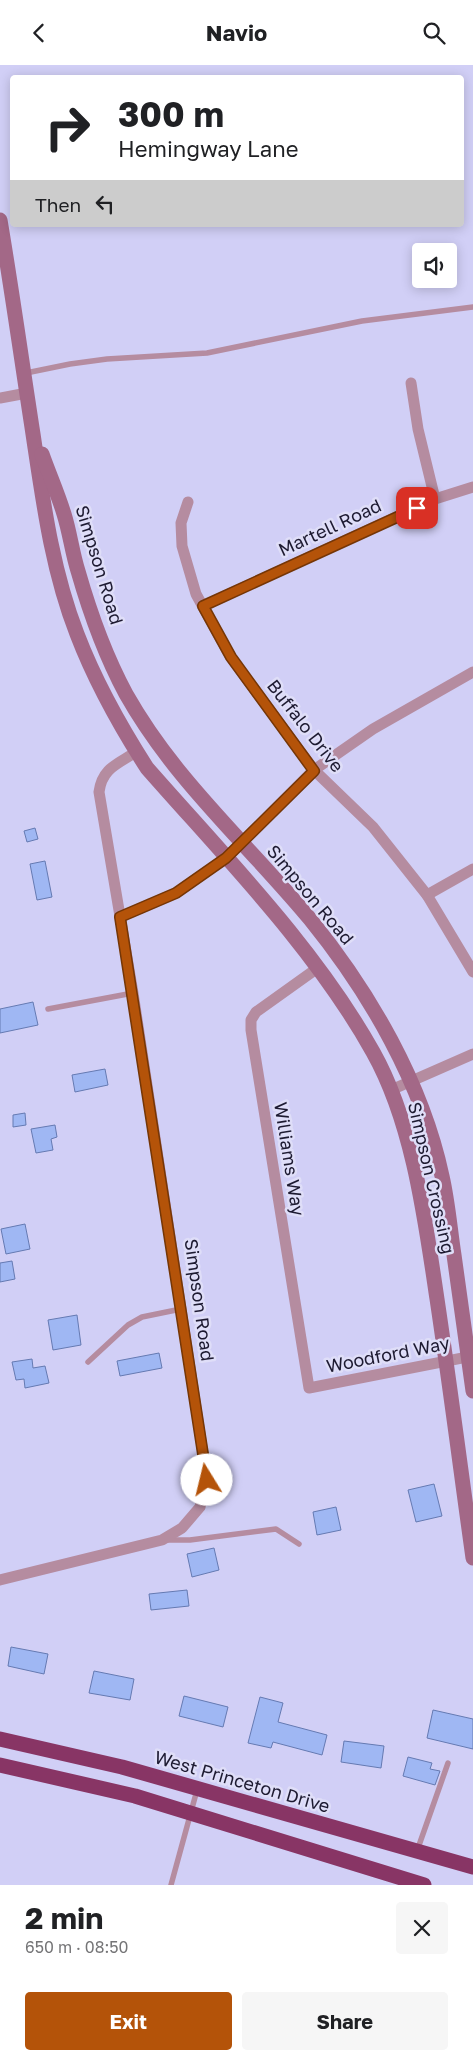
<!DOCTYPE html>
<html lang="en">
<head>
<meta charset="utf-8">
<style>
	:root { --surface:#fff; --page:#f6f6f6; --text:#202124; --muted:#757577; --accent:#b45309 }
	body { margin:0; font-family:"Golos Text",sans-serif; background:var(--page); color:var(--text); height:100vh; display:flex; flex-direction:column; font-size:19px; white-space:nowrap }
	* { box-sizing:border-box; margin:0 }
	p { font-size:16px; color:var(--muted) }
	.icon { flex:none; width:28px; height:28px; fill:none; stroke:currentColor; stroke-width:2; stroke-linecap:round; stroke-linejoin:round }
	.map { position:relative; height:1820px; overflow:hidden }
	.side { display:flex; flex-direction:column; background:var(--surface); flex:1 }
	.side>* { flex:none }
	.banner { position:absolute; left:10px; top:10px; width:454px; height:152px; border-radius:5px; box-shadow:0 2px 12px #0003; background:#fff; color:var(--text); overflow:hidden }
	.fabs { position:absolute; left:412px; top:178px; display:grid; gap:10px }
	.fabs a { display:grid; place-items:center; width:45px; height:45px; border-radius:5px; background:var(--surface); box-shadow:0 2px 12px #0003; font-size:25px }
	.pin { position:absolute; display:grid; place-items:center; width:42px; height:42px; color:#fff; margin:-21px; border-radius:10px; box-shadow:0 2px 8px #0006 }
	.me { position:absolute; width:55px; margin:-28px; rotate:351deg; stroke-linejoin:round; filter:drop-shadow(0 0 4px #0008) }
	.turn { display:flex; align-items:center; gap:18px; height:105px; padding:0 25px; font-size:22px }
	.turn .icon { width:65px; height:65px; stroke-width:2.5 }
	.turn b { display:block; font-size:35px; line-height:42px }
	.then { display:flex; align-items:center; height:48px; padding:0 25px; background:#0003; gap:10px; font-size:19px }
	.round { display:grid; place-items:center; flex:none; width:52px; height:52px; border-radius:5px; background:var(--page) }
	.overview { display:flex; align-items:center; justify-content:space-between; height:85px; padding:0 25px }
	h1 { font-size:30px; font-weight:700; line-height:38px }
	.button { display:flex; gap:10px; margin-top:auto; padding:10px 25px }
	.button a { flex:1; height:58px; border-radius:5px; background:var(--accent); color:#fff; font-size:20px; font-weight:700; line-height:58px; text-align:center }
	.button a+a { background:var(--page); color:var(--text) }
	header { display:flex; justify-content:space-between; align-items:center; height:65px; padding:0 25px; background:var(--surface); font-size:22px; font-weight:700 }
	.map>svg:first-child { display:block }
</style>
</head>
<body>
<header><svg class="icon" aria-label="back" viewBox="0 0 24 24"><path d="M15 5l-7 7 7 7"/></svg>Navio<svg class="icon" aria-label="search" viewBox="0 0 24 24"><circle cx="10" cy="10" r="6"/><path d="M15 15l6 6"/></svg></header>
<div class="map">
<svg width="473" height="1820" viewBox="0 0 473 1820">
	<rect width="100%" height="100%" fill="#d1cff6"/>
	<g fill="#9fb7f3" stroke="#657ab2">
		<path d="M35,763L38,774L27,777L24,766Z"/>
		<path d="M45,796L52,832L37,835L30,799Z"/>
		<path d="M33,937L38,960L0,968V944Z"/>
		<path d="M105,1004L108,1020L75,1027L72,1010Z"/>
		<path d="M25,1048L26,1060L13,1062V1050Z"/>
		<path d="M55,1060L57,1072L51,1074L53,1085L36,1088L31,1064Z"/>
		<path d="M25,1159L30,1184L6,1189L1,1164Z"/>
		<path d="M12,1196L15,1214L0,1217V1198Z"/>
		<path d="M77,1250L81,1280L53,1285L48,1255Z"/>
		<path d="M159,1288L162,1303L120,1311L117,1296Z"/>
		<path d="M32,1294L33,1303L45,1301L49,1318L25,1323L24,1314L16,1315L12,1297Z"/>
		<path d="M434,1419L442,1451L416,1457L408,1425Z"/>
		<path d="M336,1442L341,1465L317,1470L313,1447Z"/>
		<path d="M214,1483L219,1505L192,1512L187,1489Z"/>
		<path d="M187,1525L189,1541L151,1545L149,1529Z"/>
		<path d="M11,1582L48,1589L44,1609L8,1601Z"/>
		<path d="M94,1606L134,1614L130,1635L89,1628Z"/>
		<path d="M184,1631L228,1642L223,1662L179,1651Z"/>
		<path d="M260,1632L283,1638L278,1657L327,1670L322,1690L273,1677L271,1683L248,1678Z"/>
		<path d="M433,1645L473,1654V1684L427,1673Z"/>
		<path d="M344,1676L384,1681L381,1703L341,1697Z"/>
		<path d="M408,1692L432,1698L430,1704L440,1706L435,1720L403,1711Z"/>
	</g>
	<g fill="none" stroke-linecap="round" stroke-linejoin="round">
		<g stroke="#b58ca0" stroke-width="5.5">
			<path d="M26,308L70,299L107,294L207,288L362,256L473,242"/>
			<path d="M48,944L133,928"/>
			<path d="M88,1297L128,1260L142,1252L181,1244"/>
			<path d="M164,1475H190L276,1464L299,1479"/>
			<path d="M417,1786L448,1698"/>
			<path d="M171,1820L197,1725"/>
		</g>
		<g stroke="#b58ca0" stroke-width="11">
			<path d="M411,318L418,364L435,434"/>
			<path d="M0,333L27,328"/>
			<path d="M188,437L181,458L182,481L196,529L231,593L314,705L373,762L427,830L473,907"/>
			<path d="M203,541L435,434L473,422"/>
			<path d="M427,830L473,804"/>
			<path d="M120,852L176,828L226,793L314,705L373,664L473,607"/>
			<path d="M319,902L256,947L251,955V965L309,1323L473,1291"/>
			<path d="M391,1025L473,989"/>
			<path d="M0,1515L162,1475L182,1463L200,1442L207,1415L133,928L99,727C102,703 118,699 136,687"/>
		</g>
		<g stroke="#a36887" stroke-width="15">
			<path d="M0,155C12,226 22,298 33,369C43,436 52,505 77,569C95,616 120,661 147,703C225,792 315,883 373,987C413,1058 425,1154 437,1234C450,1321 461,1407 473,1493"/>
			<path d="M42,389C49,409 58,429 64,449C70,468 72,487 78,506C90,548 105,590 126,629C175,716 247,778 310,854C370,928 422,1018 442,1111C448,1137 450,1164 454,1190C460,1235 467,1281 473,1326"/>
		</g>
		<g stroke="#883565" stroke-width="15">
			<path d="M0,1674L122,1702L473,1802"/>
			<path d="M0,1700L135,1731L424,1820"/>
		</g>
	</g>
	<g fill="none" stroke-linecap="round" stroke-linejoin="round">
		<g stroke="#753606" stroke-width="12">
			<path id="route" d="M207,1415L120,852L176,828L226,793L314,706L231,592L203,541L417,443"/>
		</g>
		<use href="#route" stroke="#b45309" stroke-width="9"/>
	</g>
	<g text-anchor="middle" stroke-width="5" stroke-linejoin="round" paint-order="stroke">
		<g font-size="18" fill="#1d1a31" stroke="#dfdef8">
			<text transform="translate(330 463) rotate(-25)" y="6">Martell Road</text>
			<text transform="translate(99 500) rotate(73)" y="6">Simpson Road</text>
			<text transform="translate(305 661) rotate(52)" y="6">Buffalo Drive</text>
			<text transform="translate(310 830) rotate(50)" y="6">Simpson Road</text>
			<text transform="translate(289 1094) rotate(81)" y="6">Williams Way</text>
			<text transform="translate(431 1113) rotate(77)" y="6">Simpson Crossing</text>
			<text transform="translate(199 1235) rotate(82)" y="6">Simpson Road</text>
			<text transform="translate(388 1290) rotate(-11)" y="6">Woodford Way</text>
			<text transform="translate(242 1717) rotate(16)" y="6">West Princeton Drive</text>
		</g>
	</g>
</svg>
<div class="fabs">
<a><svg class="icon" aria-label="sound" viewBox="0 0 24 24"><path d="M4 9h4l5-4v14l-5-4H4zM17 9q2 3 0 6"/></svg></a>
</div>
<div class="pin" style="left:417px;top:443px;background:#d93025"><svg class="icon" aria-label="arrive" viewBox="0 0 24 24"><path d="M6 21V4h12l-3 4 3 4H6"/></svg></div>
<svg class="me" style="left:207px;top:1415px" viewBox="-20 -20 40 40"><circle r="19" fill="#fff"/><path d="M0-13L10 11 0 6-10 11z" fill="#b45309"/></svg>
<div class="banner">
<div class="turn"><svg class="icon" aria-label="right" viewBox="0 0 24 24"><path d="M7 20v-9h11M14 6l5 5-5 5"/></svg><div><b>300 m</b>Hemingway Lane</div></div>
<div class="then">Then<svg class="icon" aria-label="left" viewBox="0 0 24 24"><path d="M17 20v-9H6M10 6l-5 5 5 5"/></svg></div>
</div>
</div>
<section class="side">
<div class="overview"><div><h1>2 min</h1><p>650 m · 08:50</p></div><a class="round"><svg class="icon" aria-label="close" viewBox="0 0 24 24"><path d="M6 6l12 12M18 6L6 18"/></svg></a></div>
<div class="button"><a>Exit</a><a>Share</a></div>
</section>
</body>
</html>
